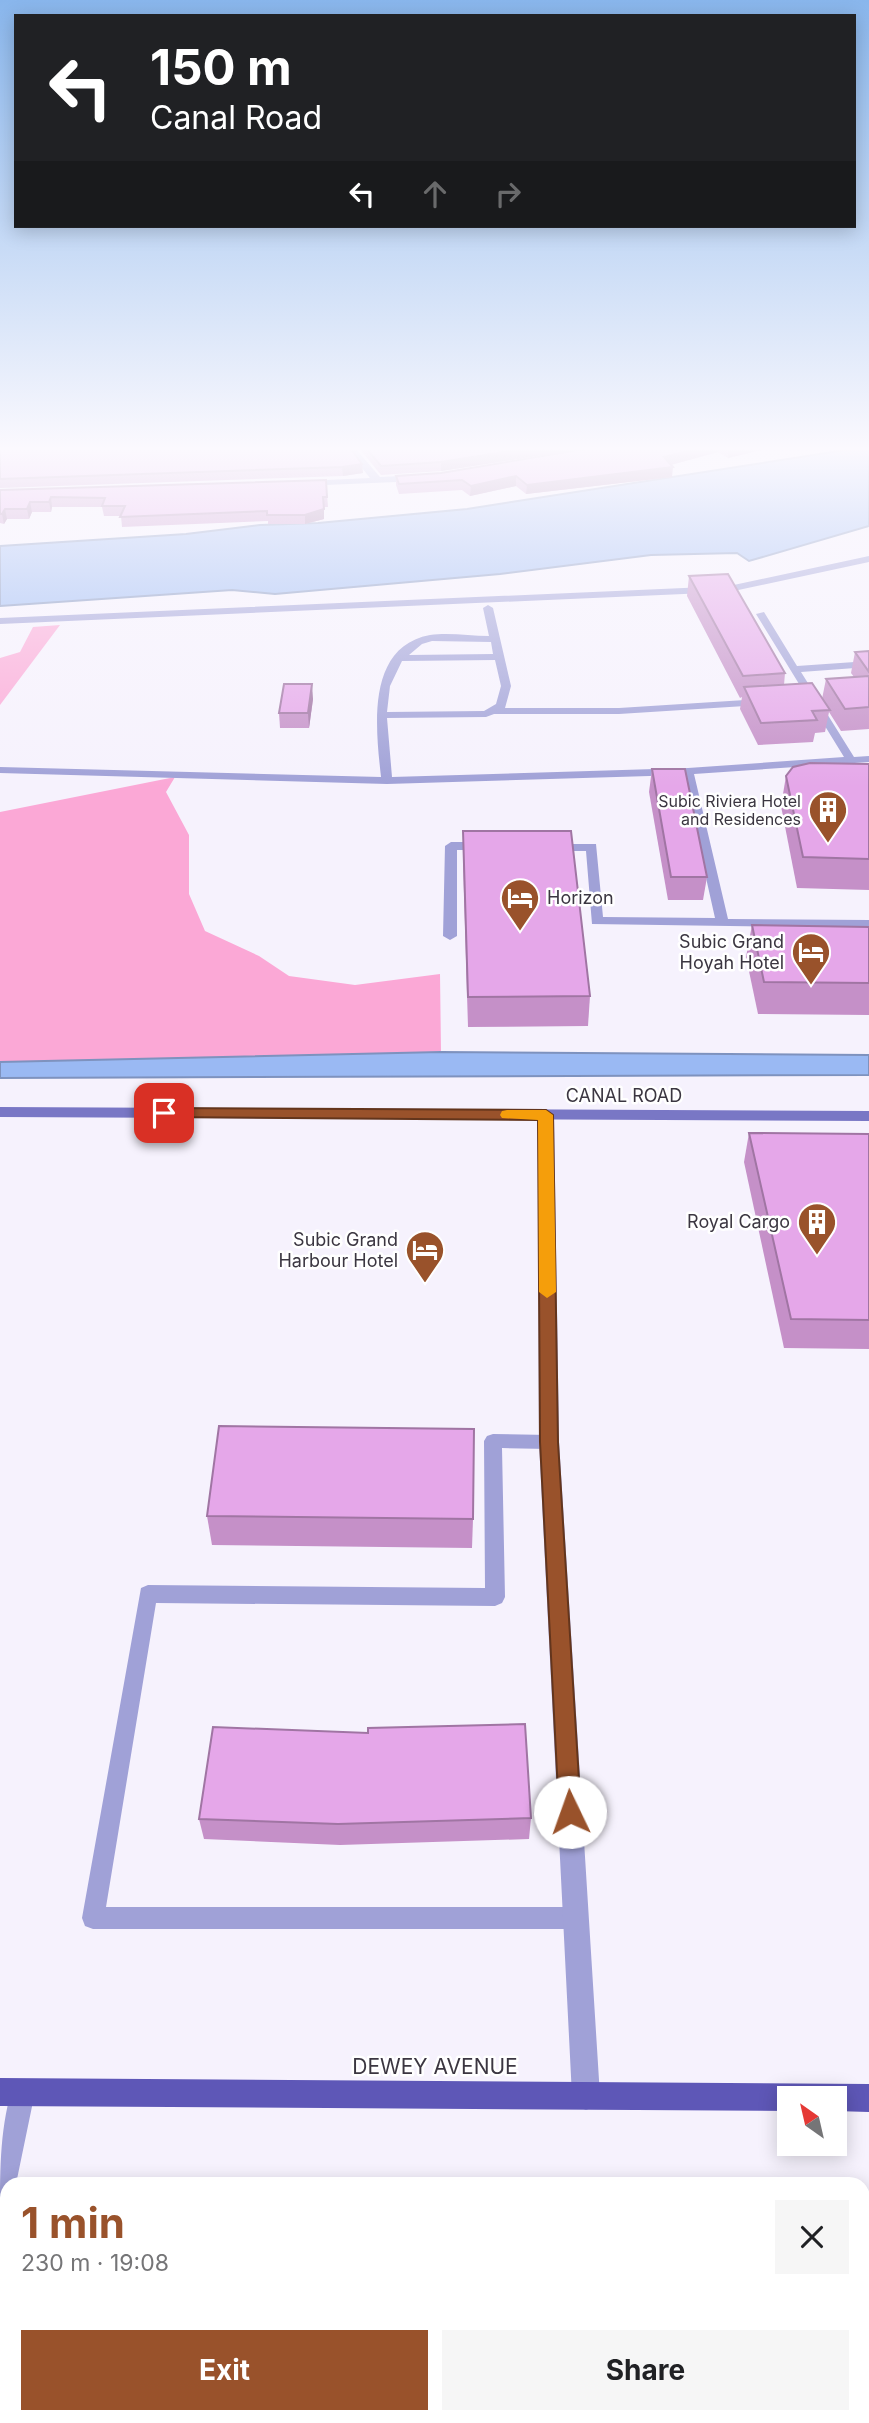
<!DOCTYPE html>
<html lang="en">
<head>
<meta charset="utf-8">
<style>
	:root { --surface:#fff; --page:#f6f6f6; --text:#202124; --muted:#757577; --accent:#99522b }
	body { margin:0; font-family:Inter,sans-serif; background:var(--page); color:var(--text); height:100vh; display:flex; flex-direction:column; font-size:26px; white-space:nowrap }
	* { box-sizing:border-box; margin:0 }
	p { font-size:23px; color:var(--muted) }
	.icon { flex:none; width:38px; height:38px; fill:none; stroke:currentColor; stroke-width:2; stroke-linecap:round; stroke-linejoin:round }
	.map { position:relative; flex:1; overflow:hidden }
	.drawer { position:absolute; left:0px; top:2177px; width:870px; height:247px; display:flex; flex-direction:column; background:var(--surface); border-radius:21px 21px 0 0; box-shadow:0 4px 18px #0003 }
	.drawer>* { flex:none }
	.hud { position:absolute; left:14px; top:14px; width:842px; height:214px; border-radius:0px; box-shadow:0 4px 18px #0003; background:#202124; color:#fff; overflow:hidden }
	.needle { width:46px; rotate:326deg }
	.fabs { position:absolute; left:777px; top:2086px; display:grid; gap:14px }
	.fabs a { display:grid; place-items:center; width:70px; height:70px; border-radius:0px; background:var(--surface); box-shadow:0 4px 18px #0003; font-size:35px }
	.pin { position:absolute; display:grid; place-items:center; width:60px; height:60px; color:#fff; margin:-30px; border-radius:14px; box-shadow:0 4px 10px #0006 }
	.me { position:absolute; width:77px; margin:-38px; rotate:357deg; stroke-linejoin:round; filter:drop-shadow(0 0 5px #0008) }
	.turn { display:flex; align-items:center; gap:24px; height:147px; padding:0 21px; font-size:32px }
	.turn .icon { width:91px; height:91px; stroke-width:2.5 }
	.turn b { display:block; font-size:49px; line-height:60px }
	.lanes { display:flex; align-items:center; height:66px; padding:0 21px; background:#0003; justify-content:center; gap:35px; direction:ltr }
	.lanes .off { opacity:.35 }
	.round { display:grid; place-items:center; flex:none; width:74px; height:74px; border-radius:0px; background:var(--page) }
	.overview { display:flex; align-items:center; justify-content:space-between; height:119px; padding:0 21px }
	h1 { font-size:42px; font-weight:700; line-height:52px; color:var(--accent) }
	.cta { display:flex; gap:14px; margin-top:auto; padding:14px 21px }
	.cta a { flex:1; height:80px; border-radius:0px; background:var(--accent); color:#fff; font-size:28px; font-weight:700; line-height:80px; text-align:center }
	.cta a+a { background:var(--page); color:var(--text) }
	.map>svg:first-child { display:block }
</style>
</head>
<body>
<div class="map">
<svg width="869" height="2423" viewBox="0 0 869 2423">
	<rect width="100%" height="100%" fill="#f6f2fd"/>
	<g fill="#fba8d6">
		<path d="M60,625L0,705V658L20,652L33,627Z"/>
		<path d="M175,777L166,792L189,835V894L205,931L259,956L289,976L355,985L440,974L441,1052L0,1063V812Z"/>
	</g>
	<g fill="#9ab9f3" stroke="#7e92be" stroke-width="2">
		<path d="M858,448H869V526L749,561L737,553L651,555L500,574L275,594L232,590L0,606V546L186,534L260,525L318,523L467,509Z"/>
		<path d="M441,1052L869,1055V1075L0,1078V1062Z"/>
	</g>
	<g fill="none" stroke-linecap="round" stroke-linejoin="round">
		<g fill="#a0a1d7" fill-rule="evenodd">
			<path d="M869,556V562L729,592L0,624V618L729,586Z"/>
			<path d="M488,605L493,608L511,686L505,708H619L761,699L766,702L761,705L619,714H494L486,717L387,718L392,777L688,768L844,757L756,614L764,612L797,666L869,661V667L801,672L854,757L869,756V762L694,774L728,919L869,920V928L592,924L586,851H552L548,850V844H596L603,917L715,918L683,775L387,784L0,773V767L381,777C376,730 365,647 430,635C449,632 470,636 489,636L483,608ZM432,641L491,642L493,654L409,655L422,644ZM495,660L501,686L496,704L484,711L387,712L390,686L402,661Z"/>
			<path d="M451,842H484L490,846L484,850H457V936L450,940L443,936L445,846Z"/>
			<path d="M493,1434L549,1435L555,1437L558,1442L555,1447L549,1449L502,1448L505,1597L502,1603L495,1606L156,1603L106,1907H576L584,1910L587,1918L584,1926L576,1929H93L85,1926L82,1918L141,1588L148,1585L485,1588L484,1441L487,1436Z"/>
			<path d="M23,2080L32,2083L35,2092L16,2184H7V2209L0,2212C0,2168 0,2124 14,2083Z"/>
		</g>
		<g fill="#a0a1d7" fill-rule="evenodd">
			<path d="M346,448H355L380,477L420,475L425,478L420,481L301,486L299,484L304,481L370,478Z"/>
			<path d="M546,1110L554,1115L559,1442L600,2096L596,2106L586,2110L576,2106L572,2096L539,1442L538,1115Z"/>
		</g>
		<path fill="#7977c5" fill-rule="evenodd" d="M0,1107L869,1111V1121L0,1117Z"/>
		<path fill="#5e57b7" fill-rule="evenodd" d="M0,2078L869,2084V2112L835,2111V2098H789V2111L0,2106Z"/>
	</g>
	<g fill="#c590c8">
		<path d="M0,448H350L363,473L343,476L0,488Z"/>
		<path d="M359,448H588L441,471L381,475Z"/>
		<path d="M590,448H769L728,458L718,452L671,465L672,477L526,494L516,486L470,496L462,490L399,494L396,485V476L441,473Z"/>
		<path d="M326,480L328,507H324V519L305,524H268V521L122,527L121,516H104L102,507H52L51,512H32L29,519H7L4,524L0,523V490Z"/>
		<path d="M689,576L785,673L784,685L822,699L826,679L854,677L851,673L855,652L869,651V729L841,731L829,712L825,732L815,733L813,742L758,745L740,709L742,697L740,698L687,596Z"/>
		<path d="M313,699L309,728H280L279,713Z"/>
		<path d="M869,764V890L797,888L781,806L786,776Z"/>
		<path d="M652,769L707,877L703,900H668L649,792Z"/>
		<path d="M463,831L590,996L588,1026L468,1027L463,860Z"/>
		<path d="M752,925L869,927V1015L758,1014L746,957Z"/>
		<path d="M749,1133L869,1134V1349L784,1348L744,1162Z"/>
		<path d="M207,1516L473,1519L472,1548L212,1545Z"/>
		<path d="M531,1818L529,1839L340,1845L204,1839L199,1819Z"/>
	</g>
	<g fill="#a075a3">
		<path d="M529,448H588L441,471V462Z"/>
		<path d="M700,448H719L718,452L663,467L664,457Z"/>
		<path d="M730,448H769L728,458L729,449Z"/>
		<path d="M362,464L363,473L343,476L342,467Z"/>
		<path d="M673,467L672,477L526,494L527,485Z"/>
		<path d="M516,476V486L470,496L471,486Z"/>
		<path d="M51,497L52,507L51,512L49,502Z"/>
		<path d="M30,502L32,512L29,519L27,509Z"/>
		<path d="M5,509L7,519L4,524L2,514Z"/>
		<path d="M324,509V519L305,524V515Z"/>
		<path d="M312,684L313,699L309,728L308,713Z"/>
		<path d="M299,2417H304V2423H298Z"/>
	</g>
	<g fill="#e5a7e9" stroke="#a075a3" stroke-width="2">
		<path d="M0,448H350L362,464L342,467L0,479Z"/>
		<path d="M366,448H529L441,462L381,466Z"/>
		<path d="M590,448H700L664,457L673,467L527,485L516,476L471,486L462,480L399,484L396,476L441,473Z"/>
		<path d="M326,480L327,497H323L324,509L305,515H267V511L120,517L125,506H102L105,498L51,497L49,502H30L27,509H5L2,514H0V490Z"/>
		<path d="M728,574L785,673L743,676L689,576Z"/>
		<path d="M869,651V672L855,652Z"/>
		<path d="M869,676V707L845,709L826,679Z"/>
		<path d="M812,683L830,710L812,711L817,720L761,723L744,687Z"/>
		<path d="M284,684H312L308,713H279Z"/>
		<path d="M810,763L869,764V859L803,857L786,776L793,767Z"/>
		<path d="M652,769H685L707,877H671Z"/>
		<path d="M463,831H571L590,996L468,997Z"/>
		<path d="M752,925L869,927V983L764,982Z"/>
		<path d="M749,1133L869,1134V1320L791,1319Z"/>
		<path d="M219,1426L474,1429L473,1519L207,1516Z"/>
		<path d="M525,1724L531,1818L338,1824L199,1819L213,1727L368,1733V1728Z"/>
		<path d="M0,2389H7V2417H299L298,2423H0Z"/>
	</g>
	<linearGradient id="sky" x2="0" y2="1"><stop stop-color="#89b6ec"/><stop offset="0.57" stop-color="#fbf9fe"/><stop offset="1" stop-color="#fbf9fe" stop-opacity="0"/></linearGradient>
	<rect width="869" height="787" fill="url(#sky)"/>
	<path fill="#99522b" stroke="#63351c" stroke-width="2" d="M164,1108L546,1110L553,1115L558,1442L581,1812L578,1819L570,1822L562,1819L559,1812L540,1442L538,1120L158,1117L156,1113Z"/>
	<path fill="#f59e0b" d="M507,1110H546L553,1115L556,1292L547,1298L539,1292L538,1120L502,1118L500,1115L502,1111Z"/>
	<defs>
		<g id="building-pin" transform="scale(2.0125)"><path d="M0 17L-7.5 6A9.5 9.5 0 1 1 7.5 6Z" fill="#99522b" stroke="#fff"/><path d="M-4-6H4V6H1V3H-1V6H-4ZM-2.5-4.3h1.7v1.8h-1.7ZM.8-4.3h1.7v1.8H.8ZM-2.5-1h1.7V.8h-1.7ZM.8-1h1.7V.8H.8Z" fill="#fff"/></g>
		<g id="hotel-pin" transform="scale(2.0125)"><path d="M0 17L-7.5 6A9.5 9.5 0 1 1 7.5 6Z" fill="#99522b" stroke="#fff"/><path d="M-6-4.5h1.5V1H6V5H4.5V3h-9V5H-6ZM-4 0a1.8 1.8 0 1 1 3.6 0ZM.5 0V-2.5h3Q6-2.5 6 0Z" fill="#fff"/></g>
	</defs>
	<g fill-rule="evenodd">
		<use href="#building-pin" x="828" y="810"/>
		<use href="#hotel-pin" x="520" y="898"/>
		<use href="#hotel-pin" x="811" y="952"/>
		<use href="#building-pin" x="817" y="1222"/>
		<use href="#hotel-pin" x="425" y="1250"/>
	</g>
	<g text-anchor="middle" stroke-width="5" stroke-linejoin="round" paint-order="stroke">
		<g font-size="16" fill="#3b3641" stroke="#fff" text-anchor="end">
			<text x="801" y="807">Subic Riviera Hotel<tspan x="801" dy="18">and Residences</tspan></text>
		</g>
		<g font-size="18" fill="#3b3641" stroke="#fff" text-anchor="end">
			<text x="547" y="904" text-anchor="start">Horizon</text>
			<text x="784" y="948">Subic Grand<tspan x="784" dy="21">Hoyah Hotel</tspan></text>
			<text x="790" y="1228">Royal Cargo</text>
			<text x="398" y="1246">Subic Grand<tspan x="398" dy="21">Harbour Hotel</tspan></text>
		</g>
		<g font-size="18" fill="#3b3641" stroke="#fff">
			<text x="624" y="1102">CANAL ROAD</text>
		</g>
		<g font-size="21" fill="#3b3641" stroke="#fff">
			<text x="435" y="2074">DEWEY AVENUE</text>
		</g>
	</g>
</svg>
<div class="fabs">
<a><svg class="needle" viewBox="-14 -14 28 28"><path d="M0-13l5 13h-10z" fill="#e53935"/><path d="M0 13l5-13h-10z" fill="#757577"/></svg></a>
</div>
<div class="pin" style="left:164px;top:1113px;background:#d93025"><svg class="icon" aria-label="arrive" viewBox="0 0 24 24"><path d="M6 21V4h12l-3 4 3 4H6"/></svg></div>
<svg class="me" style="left:570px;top:1812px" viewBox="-20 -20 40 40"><circle r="19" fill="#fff"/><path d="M0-13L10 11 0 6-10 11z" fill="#99522b"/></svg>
<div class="hud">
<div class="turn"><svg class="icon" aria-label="left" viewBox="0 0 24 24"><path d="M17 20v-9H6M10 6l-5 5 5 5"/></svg><div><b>150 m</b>Canal Road</div></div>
<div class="lanes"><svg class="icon" aria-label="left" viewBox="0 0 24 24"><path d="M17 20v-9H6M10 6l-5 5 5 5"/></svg><svg class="icon off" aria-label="ahead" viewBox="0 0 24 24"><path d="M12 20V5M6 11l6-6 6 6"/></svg><svg class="icon off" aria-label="right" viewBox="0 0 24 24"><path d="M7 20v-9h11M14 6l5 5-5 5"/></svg></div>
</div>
<section class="drawer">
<div class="overview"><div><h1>1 min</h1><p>230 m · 19:08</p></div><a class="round"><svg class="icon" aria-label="close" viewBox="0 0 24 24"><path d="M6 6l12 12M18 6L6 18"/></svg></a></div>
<div class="cta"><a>Exit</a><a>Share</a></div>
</section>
</div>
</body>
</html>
